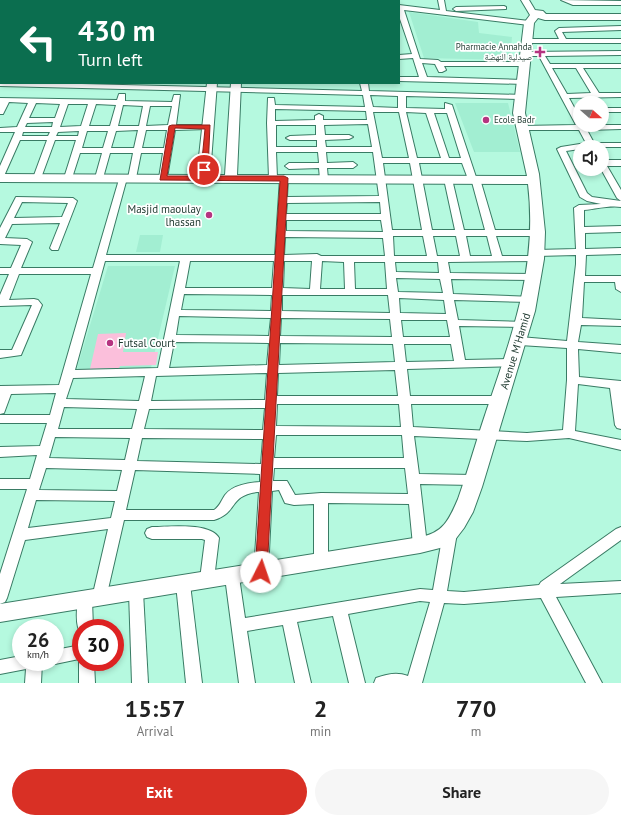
<!DOCTYPE html>
<html lang="en">
<head>
<meta charset="utf-8">
<style>
	:root { --surface:#fff; --page:#f6f6f6; --text:#222; --muted:#767676; --accent:#d93025 }
	body { margin:0; font-family:"PT Sans","Noto Naskh Arabic",sans-serif; background:var(--page); color:var(--text); height:100vh; display:flex; flex-direction:column; font-size:15px; white-space:nowrap }
	* { box-sizing:border-box; margin:0 }
	p { font-size:13px; color:var(--muted) }
	.icon { flex:none; width:22px; height:22px; fill:none; stroke:currentColor; stroke-width:2; stroke-linecap:round; stroke-linejoin:round }
	.map { position:relative; height:683px; overflow:hidden }
	.sheet { display:flex; flex-direction:column; background:var(--surface); flex:1 }
	.sheet>* { flex:none }
	.banner { position:absolute; left:0px; top:0px; width:400px; height:84px; box-shadow:0 2px 6px #0003; background:#0b6e4f; color:#fff; overflow:hidden }
	.needle { width:26px; rotate:111deg }
	.tools { position:absolute; left:573px; top:96px; display:grid; gap:8px }
	.tools a { display:grid; place-items:center; width:36px; height:36px; border-radius:50%; background:var(--surface); box-shadow:0 2px 6px #0003; font-size:20px }
	.speed { position:absolute; left:12px; top:619px; display:flex; gap:8px; font-size:20px; font-weight:700; text-align:center }
	.speed>* { display:grid; place-content:center; width:52px; height:52px; border-radius:50%; background:var(--surface); box-shadow:0 2px 6px #0003; line-height:1 }
	.speed small { font-size:10px; font-weight:400 }
	.speed .limit { border:6px solid #d22; background:#fff; color:#111 }
	.pin { position:absolute; display:grid; place-items:center; width:34px; height:34px; color:#fff; margin:-17px; border:2px solid #fff; border-radius:50%; box-shadow:0 1px 4px #0007 }
	.me { position:absolute; width:44px; margin:-22px; rotate:4deg; stroke-linejoin:round; filter:drop-shadow(0 0 3px #0008) }
	.turn { display:flex; align-items:center; gap:14px; height:84px; padding:0 12px; font-size:18px }
	.turn .icon { width:52px; height:52px; stroke-width:2.5 }
	.turn b { display:block; font-size:28px; line-height:34px }
	.eta { display:flex; justify-content:space-evenly; align-items:center; height:68px; text-align:center }
	.eta b { font-size:24px; font-weight:600; line-height:28px }
	.button { display:flex; gap:8px; margin-top:auto; padding:8px 12px }
	.button a { flex:1; height:46px; border-radius:24px; background:var(--accent); color:#fff; font-size:16px; font-weight:600; line-height:46px; text-align:center }
	.button a+a { background:var(--page); color:var(--text) }
	.map>svg:first-child { display:block }
</style>
</head>
<body>
<div class="map">
<svg width="621" height="683" viewBox="0 0 621 683">
	<rect width="100%" height="100%" fill="#b5f9df"/>
	<g fill="#a2eed2">
		<path d="M409,12L478,22L479,33L512,37L510,60L424,58Z"/>
		<path d="M455,103H508L520,152H474Z"/>
		<path d="M140,235H163L160,252H136Z"/>
		<path d="M108,266H175L150,372H82L77,368Z"/>
	</g>
	<path fill="#fbbfdb" d="M126,333L123,352H158L156,365L120,366L119,368L90,369L98,334Z"/>
	<g fill="none" stroke-linecap="round" stroke-linejoin="round">
		<g stroke="#397b64" stroke-width="2">
			<g id="street">
				<path d="M20,0H36L37,1H21Z"/>
				<path d="M48,0H97L96,1Z"/>
				<rect x="138" y="0" width="6" height="1"/>
				<rect x="188" y="0" width="6" height="1"/>
				<rect x="266" y="0" width="6" height="1"/>
				<rect x="306" y="0" width="6" height="1"/>
				<path d="M350,0H386L349,1Z"/>
				<path d="M438,0H444L446,11L529,21L532,23L529,25L404,10L420,59L438,60L441,62H525L529,64L525,66H444L446,70L442,72H439L435,64L422,63L427,77L522,80L526,82L525,84L399,81V77H419L413,58L399,59V55L412,54L400,19L399,5L440,10Z"/>
				<path d="M561,0L621,1V5H573Z"/>
				<path d="M0,4H1L0,9Z"/>
				<path d="M504,6L506,7V9L456,11L453,9L456,7Z"/>
				<path d="M621,26V30L562,32L566,39H621V43H527L524,41L527,39H559L555,31L559,28Z"/>
				<rect x="0" y="48" width="1" height="4"/>
				<path d="M621,51V55L545,56L550,64H621V68H583L599,93H621V97L569,98L580,118V125H621V129L587,130L594,143H621V147H580V149L566,151L587,193L592,197L621,201V207C610,205 595,209 584,210V227L621,226V232L585,233V249L621,248V254L586,255L585,276H621V292L616,289L615,282H584L582,318L621,320V326L581,325L578,342L621,345V353L578,349L579,377L621,381V429L617,428L615,425L610,388L578,384L575,431L621,440V450L569,438L527,441L414,436L419,474L473,475L478,477L479,480L478,483L473,485L420,484L427,545L425,549L420,551L415,549L413,545L409,504L328,503V563L326,567L321,569L316,567L314,563V504L294,505L285,503L279,490L272,491L268,572L266,576L261,578L256,576L254,572L259,492H257C228,496 239,512 214,520H124L106,598L104,602L99,604L94,602L92,598L108,529L25,540L7,598L5,602L0,604V574L27,489H0V479H30L37,455L0,457V447L40,446L47,423H0V415H50L56,393L11,394L4,413L0,414V386L59,385L91,274H19L9,300L34,299L38,300L42,305L21,355L0,358V350H12L32,305L0,306V295L9,274H0V268H11L21,245L0,244V228L16,197L73,198L77,201L58,250H52L50,248L60,223L12,224L5,238L27,239L32,242L21,268H93L120,176L123,175L127,178L106,255H275L280,178L284,175L288,178L287,197L379,196L373,152H326L327,163L353,162L357,165L353,168H327L328,179L324,182L320,179L319,168L289,169L285,166L289,163H319L318,152H276L277,178L273,181L269,178L267,123L268,98H274L275,105L365,107L363,95L0,86V82L362,91L360,83H368L369,91L524,95V99H521L406,96V108L445,109V103L452,105L476,177L480,179L495,230H538L543,233L538,236H496L502,256H536L541,259L539,261L448,262L450,273L534,274L539,277L534,280L451,279L453,294L534,297L535,299L530,302L454,300L458,320L528,322L529,324L528,326L524,327L459,326L465,360L513,359L517,360L519,363L517,366L407,369L410,396H500L504,397L506,400L504,403L500,404H411L413,427L527,433L563,430L567,380V348L520,345L515,341L520,337L567,341L576,264V255L537,256L532,253L537,250L576,249L574,208L579,205L601,204L587,201L580,197L557,149L561,147L586,143L579,130H522L518,128L522,126L576,125L539,56H526L523,54L526,52ZM552,68H576L591,93L567,94ZM370,95L398,96V108L373,107ZM275,109L366,111L367,120H323V116L319,114L315,116V120L275,121ZM373,112H399L409,158H382ZM406,112L426,113L441,158H417ZM434,113H447L461,158H449ZM368,124L372,147H326L325,140L349,139L353,137L349,135H325L324,125ZM276,125H316V135L290,136L286,138L290,140H317V147H276ZM383,163H410L422,230H392ZM419,163H462L468,179L472,182L485,230H464L452,179L448,176L444,179L455,230H432ZM22,202L68,203L62,217L14,218ZM380,202L381,214H286L287,203ZM286,220H381L383,232L286,231ZM393,236H423L427,256H394ZM433,236H456L460,256H437ZM466,236H487L492,256H470ZM285,237L383,238L385,256H321L317,254L284,255ZM105,261H180L158,368L75,370ZM190,261H274L272,288H185ZM284,261H312L310,289L283,288ZM322,261L344,262L345,289H320ZM354,262H385L387,289H355ZM395,262H438L439,273L396,272ZM396,278L440,279L443,293L398,292ZM184,294L272,295L271,311L181,310ZM282,295H388L390,313L282,311ZM399,298L444,300L446,314L400,313ZM179,316L271,318L269,336L176,335ZM281,318L390,319L392,337L280,336ZM401,320H447L450,337H403ZM174,342L269,343L267,365L169,368ZM280,343L393,344L395,362L279,365ZM404,344H451L454,361L406,362ZM395,370L398,396H277L278,373ZM267,373L265,400L151,401L156,376ZM145,376L139,401L66,399L73,378ZM277,404H399L401,427L276,426ZM64,407L137,409L132,429H58ZM265,408L263,430L144,429L149,409ZM276,435H402L404,458H274ZM55,437L130,438L125,460L49,458ZM142,438L263,439L261,464L137,461ZM46,468L122,470L117,491L39,490ZM274,468H405L408,494L321,493L295,495L287,481H273ZM135,470L260,474V482C248,483 233,485 225,495C221,501 220,506 214,510H126ZM36,500L115,501L111,518L28,528Z"/>
				<path d="M119,94H125V101L172,102L174,95H180L176,125H208L212,127L208,129L175,130L167,178L163,181L159,178L163,153H141L136,178L132,181L128,178L133,153H110L103,178L99,181L95,178L102,153H80L72,178L68,181L65,180L64,178L76,140H55L41,178L37,181L33,178L47,140H20L4,176L0,179V166L15,132H0V128L17,127L28,103L9,102L3,114H0V98L117,100ZM36,103L60,104L55,118H29ZM68,104H88L81,126L60,127ZM96,104L116,105L110,126H89ZM123,105L143,106L139,126H118ZM150,106H172L168,125L146,126ZM53,122L52,127H25L27,123ZM138,130L134,148H111L116,131ZM146,130H167L164,148H142ZM79,131L78,136H56L58,132ZM87,131H108L103,148H82ZM23,132H50L48,136H22Z"/>
				<rect x="602" y="108" width="19" height="4"/>
				<path d="M602,160H621V166H607L621,190V201L617,198L601,169H602Z"/>
				<path d="M152,527C169,527 210,522 219,538L214,579L212,583L207,585L202,583L200,579L205,540L202,539H152L147,537L145,533L147,529Z"/>
				<path d="M450,527L455,529L457,533L447,591L464,592L539,585L541,582L616,529L621,527V540L560,584L621,581V593L556,597L602,683H586L541,598L464,604L444,603L422,683H374L376,678C388,674 397,672 408,676L430,602L420,601L348,614L365,683H349L333,616L297,622L311,683H295L283,625L247,631L255,683H239L225,577L227,573L232,571L237,573L239,577L245,618L420,589L433,590L443,533L445,529Z"/>
				<path d="M183,578L188,580L190,584L202,683H186L176,584L178,580Z"/>
				<path d="M136,586L141,588L143,592L148,683H132L129,592L131,588Z"/>
				<path d="M85,594L90,596L92,600L93,628H81V633C75,627 76,604 80,596Z"/>
				<path d="M81,645V662H94L95,683H79V659L55,664L50,662H55V650Z"/>
				<path d="M21,656V662H42L41,683H25L26,669L0,674V660Z"/>
			</g>
		</g>
		<g stroke="#397b64" stroke-width="2">
			<g id="secondary">
				<rect x="217" y="0" width="8" height="1"/>
				<rect x="236" y="0" width="8" height="1"/>
				<path d="M521,0H529L535,10L543,11L546,14H621V20H545L538,18L534,23L525,113L539,174L545,232L544,259L535,311L482,487L473,512L464,528L454,541L444,547L420,553L0,622V604L420,537C443,533 449,520 458,499C468,471 476,441 486,412C512,335 538,267 528,184L0,182V174L197,175L207,83H217L210,175H225L231,83H241L237,175L527,176L513,113L524,23L530,15Z"/>
			</g>
		</g>
		<use href="#street" fill="#fff" fill-rule="evenodd"/>
		<use href="#secondary" fill="#fff" fill-rule="evenodd"/>
	</g>
	<path fill="#d93025" stroke="#8d1f18" d="M172,125H210L208,170L204,172L201,170L205,129L175,128L167,176H284L288,178L267,572L265,576L261,577L257,576L255,572L280,181L160,180L169,126Z"/>
	<g fill="#b53480" stroke="#fff" stroke-width="1.5">
		<path d="M538 46h4v4h4v4h-4v4h-4v-4h-4v-4h4z"/>
		<circle cx="486" cy="120" r="4"/>
		<circle cx="209" cy="215" r="4"/>
		<circle cx="110" cy="343" r="4"/>
	</g>
	<g text-anchor="middle" stroke-width="3.5" stroke-linejoin="round" paint-order="stroke">
		<g font-size="9" fill="#1d382e" stroke="#fff" text-anchor="end">
			<text x="532" y="50">Pharmacie Annahda<tspan x="532" dy="10">صيدلية النهضة</tspan></text>
			<text x="494" y="123" text-anchor="start">Ecole Badr</text>
		</g>
		<g font-size="11" fill="#1d382e" stroke="#fff" text-anchor="end">
			<text x="201" y="213">Masjid maoulay<tspan x="201" dy="13">lhassan</tspan></text>
			<text x="118" y="347" text-anchor="start">Futsal Court</text>
		</g>
		<g font-size="11" fill="#1d382e" stroke="#fff">
			<text transform="translate(515 351) rotate(-73)" y="4">Avenue M'Hamid</text>
		</g>
	</g>
</svg>
<div class="tools">
<a><svg class="needle" viewBox="-14 -14 28 28"><path d="M0-13l5 13h-10z" fill="#e53935"/><path d="M0 13l5-13h-10z" fill="#767676"/></svg></a>
<a><svg class="icon" aria-label="sound" viewBox="0 0 24 24"><path d="M4 9h4l5-4v14l-5-4H4zM17 9q2 3 0 6"/></svg></a>
</div>
<div class="speed"><div>26<small>km/h</small></div><div class="limit">30</div></div>
<div class="pin" style="left:204px;top:170px;background:#d93025"><svg class="icon" aria-label="arrive" viewBox="0 0 24 24"><path d="M6 21V4h12l-3 4 3 4H6"/></svg></div>
<svg class="me" style="left:261px;top:572px" viewBox="-20 -20 40 40"><circle r="19" fill="#fff"/><path d="M0-13L10 11 0 6-10 11z" fill="#d93025"/></svg>
<div class="banner">
<div class="turn"><svg class="icon" aria-label="left" viewBox="0 0 24 24"><path d="M17 20v-9H6M10 6l-5 5 5 5"/></svg><div><b>430 m</b>Turn left</div></div>
</div>
</div>
<section class="sheet">
<div class="eta">
<div><b>15:57</b><p>Arrival</p></div>
<div><b>2</b><p>min</p></div>
<div><b>770</b><p>m</p></div>
</div>
<div class="button"><a>Exit</a><a>Share</a></div>
</section>
</body>
</html>
